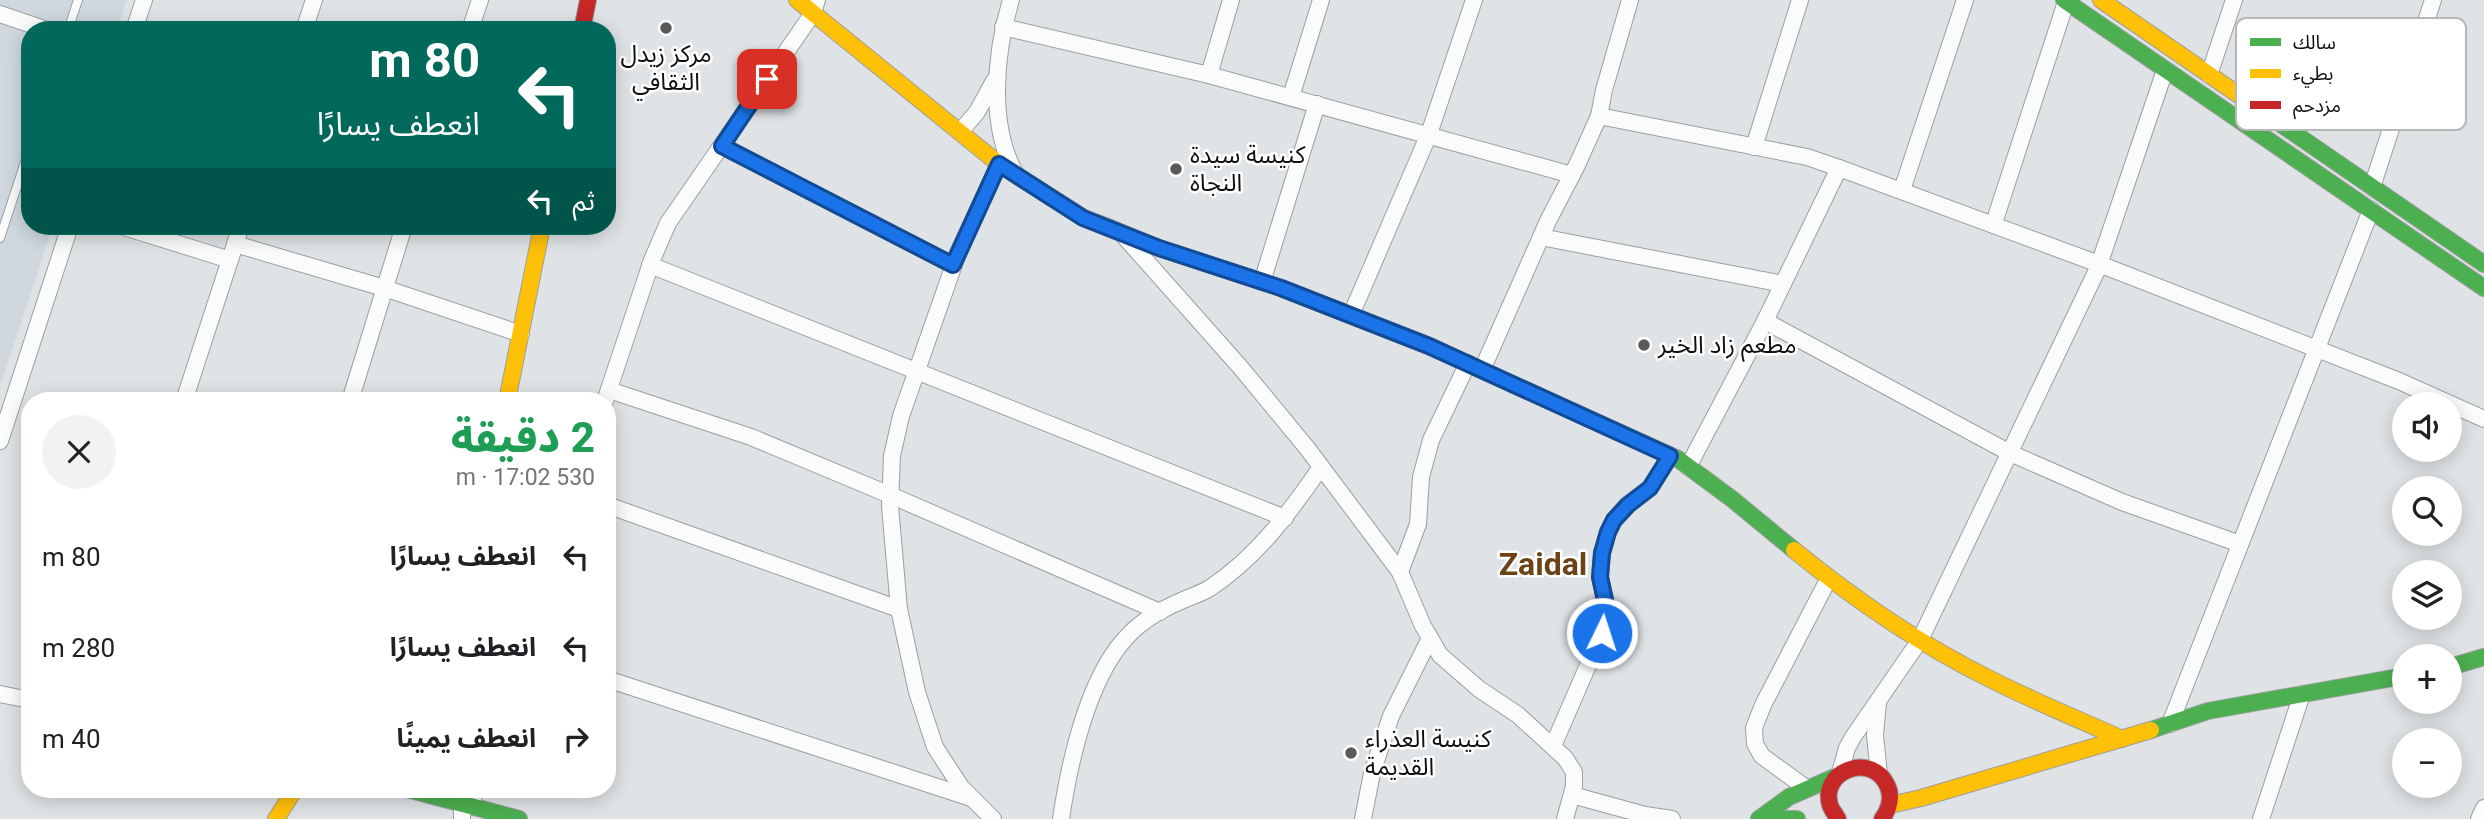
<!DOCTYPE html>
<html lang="ar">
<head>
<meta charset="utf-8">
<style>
	:root { --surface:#fff; --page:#f2f2f2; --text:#202124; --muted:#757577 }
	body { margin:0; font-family:Roboto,"Noto Sans Arabic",sans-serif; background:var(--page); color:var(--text); direction:rtl; height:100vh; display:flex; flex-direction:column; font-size:26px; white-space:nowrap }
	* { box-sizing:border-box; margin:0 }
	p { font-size:23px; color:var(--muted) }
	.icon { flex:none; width:38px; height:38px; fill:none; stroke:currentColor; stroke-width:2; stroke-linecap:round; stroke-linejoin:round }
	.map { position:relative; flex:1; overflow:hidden; direction:ltr }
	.side { position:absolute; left:21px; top:392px; width:595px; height:406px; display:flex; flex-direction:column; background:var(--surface); border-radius:28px; box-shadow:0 4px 18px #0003; direction:rtl }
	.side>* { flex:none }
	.guide { position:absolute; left:21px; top:21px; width:595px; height:214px; border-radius:28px; box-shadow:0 4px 18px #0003; direction:rtl; background:#00695c; color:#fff; overflow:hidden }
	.tools { position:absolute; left:2392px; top:392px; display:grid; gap:14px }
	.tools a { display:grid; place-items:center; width:70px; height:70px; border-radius:50%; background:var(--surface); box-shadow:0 4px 18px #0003; font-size:35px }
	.pin { position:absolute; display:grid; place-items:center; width:60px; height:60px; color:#fff; margin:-30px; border-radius:14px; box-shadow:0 4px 10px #0006 }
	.me { position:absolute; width:77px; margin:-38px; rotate:4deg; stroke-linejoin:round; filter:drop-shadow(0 0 5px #0008) }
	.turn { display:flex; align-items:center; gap:24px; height:147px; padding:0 21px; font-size:32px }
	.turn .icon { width:91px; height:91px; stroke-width:2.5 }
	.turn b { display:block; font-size:49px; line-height:60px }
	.then { display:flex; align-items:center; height:66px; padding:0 21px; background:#0003; gap:14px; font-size:26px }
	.round { display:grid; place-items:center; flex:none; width:74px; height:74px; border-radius:37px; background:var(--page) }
	.summary { display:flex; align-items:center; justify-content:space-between; height:119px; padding:0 21px }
	h1 { font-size:42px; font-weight:800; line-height:52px; color:#1e9e55 }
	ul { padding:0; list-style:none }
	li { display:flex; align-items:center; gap:21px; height:91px; padding:0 21px }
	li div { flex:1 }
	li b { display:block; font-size:26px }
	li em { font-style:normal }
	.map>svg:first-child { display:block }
</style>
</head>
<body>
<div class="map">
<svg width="2484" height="819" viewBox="0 0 2484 819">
	<rect width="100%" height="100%" fill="#e0e3e5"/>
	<path fill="#d0d8df" d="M0,0H127L117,30H30V226H53L0,386Z"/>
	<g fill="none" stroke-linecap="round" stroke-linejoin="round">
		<g stroke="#9c9fa1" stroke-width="10">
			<g id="lane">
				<path d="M68,30L78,0"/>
				<path d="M0,238L30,147"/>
			</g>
		</g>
		<g stroke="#9c9fa1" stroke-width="18">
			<g id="street">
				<path d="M1011,0C995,53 988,125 1016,175"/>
				<path d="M0,14L47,30"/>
				<path d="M1003,27L1209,75L1572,175"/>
				<path d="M134,30L144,0"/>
				<path d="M304,30L314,0"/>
				<path d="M470,30L480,0"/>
				<path d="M1209,75L1231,0"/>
				<path d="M2209,75L2234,0"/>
				<path d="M1291,97L1321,0"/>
				<path d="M1599,116L1807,157L1839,168L2099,264L2399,381L2484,419"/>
				<path d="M960,132L977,112L994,81"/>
				<path d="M722,146L953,265"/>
				<path d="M1754,147L1800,0"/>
				<path d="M2372,187L2433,0"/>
				<path d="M1902,190L1965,0"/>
				<path d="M1994,223L2066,2"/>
				<path d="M121,226L230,260"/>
				<path d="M1123,235L1241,368L1307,448L1400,572L1423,626L1440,655L1479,689L1518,715L1565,758L1574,772V786L1565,819"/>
				<path d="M1541,237L1783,284"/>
				<path d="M235,244L384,288L521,334"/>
				<path d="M650,265L1285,518"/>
				<path d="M1262,282L1317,104"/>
				<path d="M1351,315L1429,134L1474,0"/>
				<path d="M1765,321L2010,453L2122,502L2240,544"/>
				<path d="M1482,370L1548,221L1577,165L1599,116L1604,90L1630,0"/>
				<path d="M609,390L751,437L890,495L1160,612"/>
				<path d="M184,401L241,226"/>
				<path d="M350,401L404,226"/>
				<path d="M605,401L652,260L668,223L813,13L817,0"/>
				<path d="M0,441L70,226"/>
				<path d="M1688,467L1765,321L1839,168"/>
				<path d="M607,505L899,609"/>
				<path d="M1400,572L1418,524L1421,477L1431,440L1468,363"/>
				<path d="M607,679L971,798"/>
				<path d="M0,694L30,700"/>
				<path d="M1878,703L1875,735L1879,774"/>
				<path d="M2170,724L2371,210"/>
				<path d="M1553,746L1602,633L1608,614L1600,577L1602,553L1608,532L1614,520L1627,505L1650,488L1670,456"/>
				<path d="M1840,773L1847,748L1853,737L1920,640L2098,268L2165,70"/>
				<path d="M1806,788L1762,756L1755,744L1754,728L1763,705L1829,578"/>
				<path d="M462,789V819"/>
				<path d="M1572,795L1645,815L1672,819"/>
				<path d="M471,805L476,789"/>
				<path d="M993,819L961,787L935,747L917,692L899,609L890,506L892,456L901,416L958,253L999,164"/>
				<path d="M1061,819C1069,764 1087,682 1124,640C1139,622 1160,610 1181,601C1190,597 1202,593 1210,588C1257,557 1290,512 1321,467"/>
				<path d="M1363,819L1372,773L1391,716L1430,638"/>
				<path d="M2261,819L2302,694"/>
				<path d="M2479,819L2484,808"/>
			</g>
		</g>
		<g stroke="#9c9fa1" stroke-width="18">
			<g id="fast">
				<path d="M2064,0L2484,288"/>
				<path d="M2275,120L2484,264"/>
				<path d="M1110,228L1159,248L1281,288L1429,346L1678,459L1732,499L1794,550"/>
				<path d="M2450,667L2484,657"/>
				<path d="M2151,730L2208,711L2404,676"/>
				<path d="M407,789L519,819"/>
				<path d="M1759,819L1789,797L1837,776"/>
				<path d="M1759,819H1797"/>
			</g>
		</g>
		<g stroke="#9c9fa1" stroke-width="18">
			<g id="slow">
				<path d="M797,0L999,164L1084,218L1110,228"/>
				<path d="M2101,0L2275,120"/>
				<path d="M507,401L542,226"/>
				<path d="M1794,550C1854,599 1921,645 1990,679C2033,701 2078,719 2122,739"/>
				<path d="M1890,805L1921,798L2151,730"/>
				<path d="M276,819L295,789"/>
			</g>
		</g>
		<g stroke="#9c9fa1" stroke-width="18">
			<g id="jam">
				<path d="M582,30L588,0"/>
				<path d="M1838,819C1836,815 1831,809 1830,805C1820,772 1869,752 1886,783C1893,795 1890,808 1882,819"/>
			</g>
		</g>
		<use href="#lane" stroke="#fafbfb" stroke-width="8"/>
		<use href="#street" stroke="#fafbfb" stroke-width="16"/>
		<use href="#fast" stroke="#4caf50" stroke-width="16"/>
		<use href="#slow" stroke="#ffc107" stroke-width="16"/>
		<use href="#jam" stroke="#c62828" stroke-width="16"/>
	</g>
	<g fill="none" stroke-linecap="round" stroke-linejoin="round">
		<g stroke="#114b97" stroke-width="18">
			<path id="route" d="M767,79L722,146L953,265L999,164L1083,218L1159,248L1281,288L1429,346L1670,456L1650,488L1628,505L1614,520L1608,532L1602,553L1600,577L1608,614L1602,633"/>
		</g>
		<use href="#route" stroke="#1a73e8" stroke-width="12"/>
	</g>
	<g fill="#57595b" stroke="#fff" stroke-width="2.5">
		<circle cx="666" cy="28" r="7"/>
		<circle cx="1176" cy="169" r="7"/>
		<circle cx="1644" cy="345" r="7"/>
		<circle cx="1351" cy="753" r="7"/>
	</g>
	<g text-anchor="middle" stroke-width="5" stroke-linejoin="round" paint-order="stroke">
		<g font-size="24" fill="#0d0f10" stroke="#fff" text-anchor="start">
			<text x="666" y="62" text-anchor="middle">مركز زيدل<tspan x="666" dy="28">الثقافي</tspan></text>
			<text x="1190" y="163">كنيسة سيدة<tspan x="1190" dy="28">النجاة</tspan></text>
			<text x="1658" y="353">مطعم زاد الخير</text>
			<text x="1365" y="747">كنيسة العذراء<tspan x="1365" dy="28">القديمة</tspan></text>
		</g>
		<g font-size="32" font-weight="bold" fill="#6b4317" stroke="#fff">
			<text x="1543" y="575">Zaidal</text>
		</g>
	</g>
	<rect x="2236" y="18" width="230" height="112" rx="10" fill="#fff" stroke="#b6b7b7" stroke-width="2"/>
	<rect x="2250" y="38" width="31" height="8" fill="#4caf50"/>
	<rect x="2250" y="69" width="31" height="9" fill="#ffc107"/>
	<rect x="2250" y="101" width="31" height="8" fill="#c62828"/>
	<g font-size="19" fill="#0d0f10">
		<text x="2293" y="49">سالك</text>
		<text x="2293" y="80">بطيء</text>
		<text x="2293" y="112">مزدحم</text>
	</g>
</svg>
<div class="tools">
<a><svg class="icon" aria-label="sound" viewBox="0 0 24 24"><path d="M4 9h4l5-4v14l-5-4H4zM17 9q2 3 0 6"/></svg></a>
<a><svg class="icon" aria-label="search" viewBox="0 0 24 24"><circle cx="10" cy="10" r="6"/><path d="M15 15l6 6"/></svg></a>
<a><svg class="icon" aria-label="layers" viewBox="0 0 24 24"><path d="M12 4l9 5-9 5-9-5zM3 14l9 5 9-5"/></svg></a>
<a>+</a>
<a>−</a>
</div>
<div class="pin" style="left:767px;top:79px;background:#d93025"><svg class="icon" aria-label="arrive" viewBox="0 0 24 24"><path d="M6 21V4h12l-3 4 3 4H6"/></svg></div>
<svg class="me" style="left:1602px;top:633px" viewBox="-20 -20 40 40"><circle r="17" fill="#1a73e8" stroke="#fff" stroke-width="3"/><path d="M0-11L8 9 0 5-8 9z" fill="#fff"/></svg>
<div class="guide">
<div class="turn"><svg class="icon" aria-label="left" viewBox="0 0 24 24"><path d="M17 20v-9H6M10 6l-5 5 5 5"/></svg><div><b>80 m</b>انعطف يسارًا</div></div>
<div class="then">ثم<svg class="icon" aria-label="left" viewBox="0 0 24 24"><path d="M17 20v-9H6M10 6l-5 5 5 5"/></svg></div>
</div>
<section class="side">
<div class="summary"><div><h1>2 دقيقة</h1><p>530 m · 17:02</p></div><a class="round"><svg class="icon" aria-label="close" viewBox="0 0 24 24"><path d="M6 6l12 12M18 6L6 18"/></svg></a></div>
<ul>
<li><svg class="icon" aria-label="left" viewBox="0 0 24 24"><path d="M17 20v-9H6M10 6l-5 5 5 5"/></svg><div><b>انعطف يسارًا</b></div><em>80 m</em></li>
<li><svg class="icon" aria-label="left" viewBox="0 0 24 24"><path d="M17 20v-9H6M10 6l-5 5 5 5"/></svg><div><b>انعطف يسارًا</b></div><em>280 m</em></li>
<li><svg class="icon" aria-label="right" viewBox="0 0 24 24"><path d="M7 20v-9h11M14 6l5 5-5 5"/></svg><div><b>انعطف يمينًا</b></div><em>40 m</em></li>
</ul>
</section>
</div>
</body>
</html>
